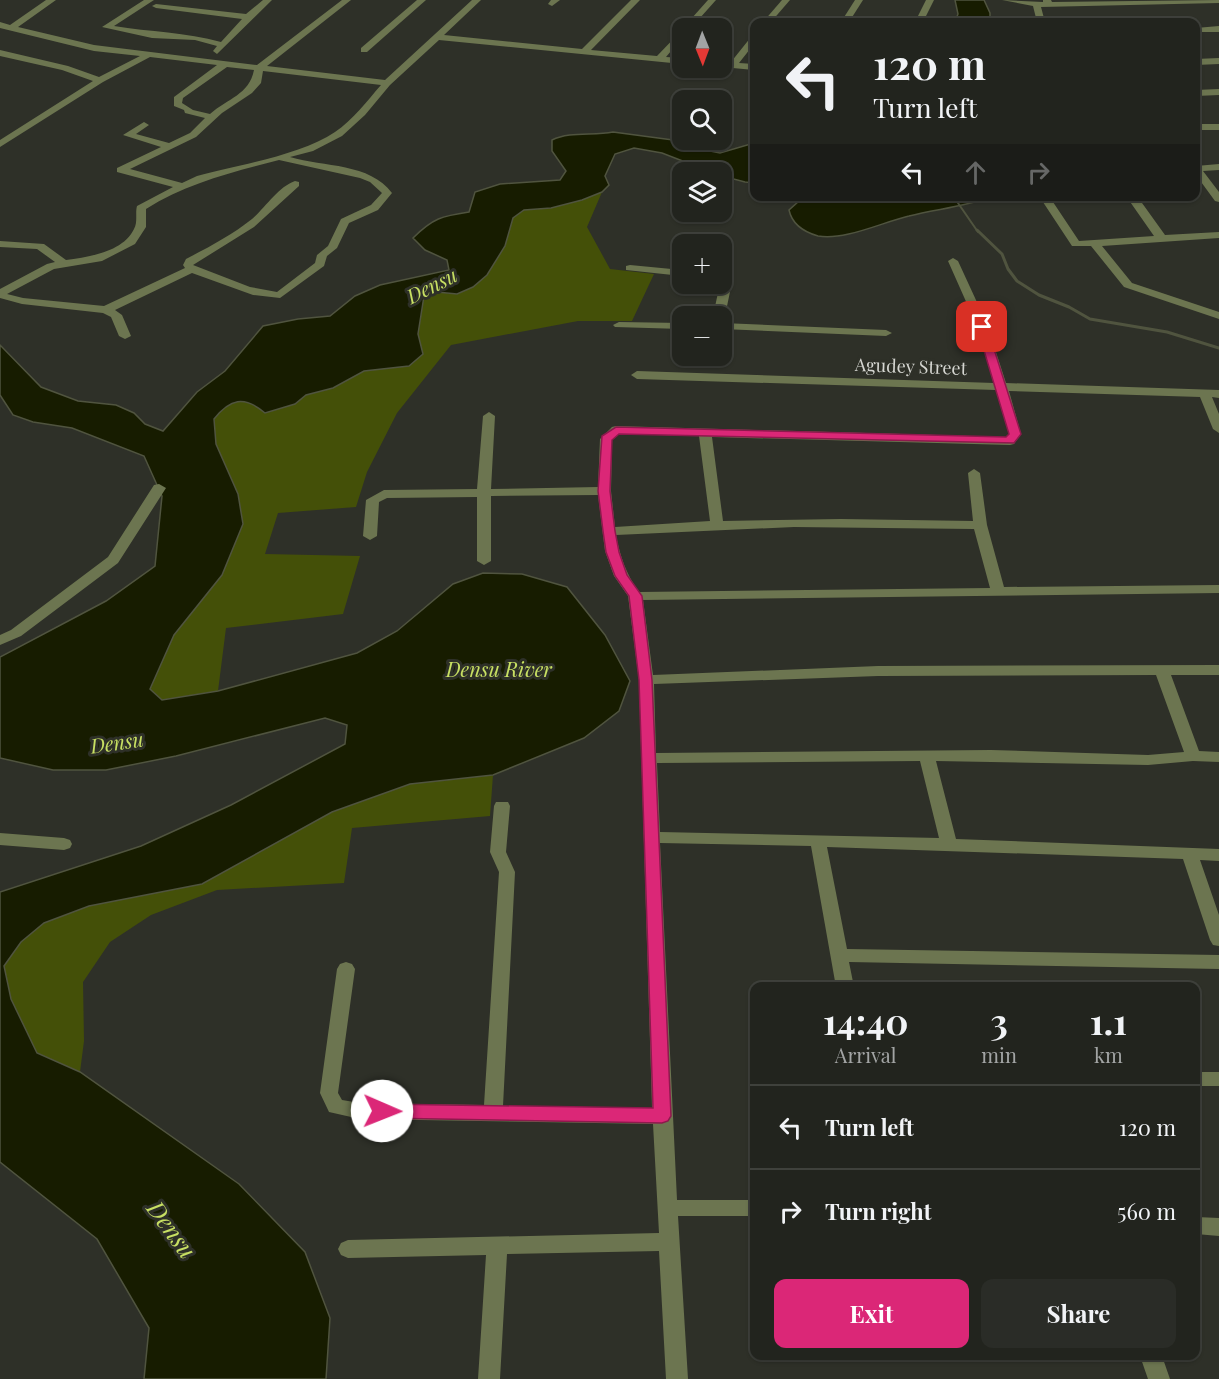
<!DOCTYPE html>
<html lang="en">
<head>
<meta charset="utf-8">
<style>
	:root { --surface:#22241e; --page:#2a2c27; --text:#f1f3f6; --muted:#a2a4a4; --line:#3f413c; --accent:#db2777 }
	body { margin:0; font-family:"Playfair Display",serif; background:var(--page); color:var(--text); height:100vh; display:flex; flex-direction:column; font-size:22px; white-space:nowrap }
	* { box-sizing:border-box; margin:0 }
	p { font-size:20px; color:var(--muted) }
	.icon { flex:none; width:33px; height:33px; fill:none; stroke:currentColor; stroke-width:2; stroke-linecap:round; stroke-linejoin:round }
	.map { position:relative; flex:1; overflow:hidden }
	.side { position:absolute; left:750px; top:982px; width:450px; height:378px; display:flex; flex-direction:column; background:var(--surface); border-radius:12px; box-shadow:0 2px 4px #0004,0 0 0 2px var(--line) }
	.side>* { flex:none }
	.hud { position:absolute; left:750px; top:18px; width:450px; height:183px; border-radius:12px; box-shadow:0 2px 4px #0004,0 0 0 2px var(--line); background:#22241e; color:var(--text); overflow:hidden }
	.needle { width:39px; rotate:179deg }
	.fabs { position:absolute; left:672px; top:18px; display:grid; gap:12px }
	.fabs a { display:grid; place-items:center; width:60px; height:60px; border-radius:12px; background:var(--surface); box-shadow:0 2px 4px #0004,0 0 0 2px var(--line); font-size:30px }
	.pin { position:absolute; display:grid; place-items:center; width:51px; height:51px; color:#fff; margin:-26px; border-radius:12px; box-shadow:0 3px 9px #0006 }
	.me { position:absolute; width:66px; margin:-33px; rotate:91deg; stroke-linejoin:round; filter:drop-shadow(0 0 4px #0008) }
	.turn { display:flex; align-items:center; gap:21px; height:126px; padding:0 24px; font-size:27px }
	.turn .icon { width:78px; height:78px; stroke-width:2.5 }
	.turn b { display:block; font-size:42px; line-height:51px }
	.lanes { display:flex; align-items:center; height:57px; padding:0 24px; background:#0003; justify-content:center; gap:30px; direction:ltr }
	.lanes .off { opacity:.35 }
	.eta { display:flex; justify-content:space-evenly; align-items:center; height:102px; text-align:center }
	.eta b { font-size:36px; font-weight:700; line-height:42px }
	.action { display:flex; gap:12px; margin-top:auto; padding:12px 24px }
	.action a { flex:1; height:69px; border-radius:12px; background:var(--accent); color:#fff; font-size:24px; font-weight:700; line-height:69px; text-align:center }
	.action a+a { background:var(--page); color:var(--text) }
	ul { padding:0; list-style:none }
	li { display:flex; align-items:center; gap:18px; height:84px; padding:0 24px; border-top:2px solid var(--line) }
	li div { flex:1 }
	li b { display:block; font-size:22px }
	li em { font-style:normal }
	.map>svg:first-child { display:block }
</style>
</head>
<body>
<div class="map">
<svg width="1219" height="1379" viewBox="0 0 1219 1379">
	<rect width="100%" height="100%" fill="#2e3028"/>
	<g fill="#445008">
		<path d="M602,192L587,227L610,269L654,274L632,321H578L451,345L397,413L367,472L356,507L278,513L265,554L360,556L343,614L226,628L218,691L162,700L150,689L174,635L222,575L238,494L216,444L214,419C230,398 244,395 265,412L295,404L306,395L333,388L364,371L382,368L423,354L418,334L424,296L437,292L457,294L473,287L487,275L505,246L513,218L524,210L551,208Z"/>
		<path d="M493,775L490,816L352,828L344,883L217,890L151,915L110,942L83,982L84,1041L80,1072L37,1053L11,999L3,966L21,942L44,923L89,906L202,884L332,812L410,784Z"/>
	</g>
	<g fill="#171c00" stroke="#50543f" stroke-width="1.5">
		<path d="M955,0H984L990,13V22H955L958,14Z"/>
		<path d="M613,132L673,140L695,148L720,153L754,143V183L745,182L722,176V172H711L662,153L634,148L615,154L605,176L609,185L602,192L582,200L551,208L524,210L513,218L505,246L487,275L473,287L457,294L437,292L424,296L418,334L423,354L409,366L364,371L333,388L306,395L295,404L265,413C244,395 230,399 214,419L216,444L238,494L243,524L222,575L174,635L150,689L162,700L218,691L357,653L397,631L453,584L483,573L522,574L567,587L605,635L630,681L619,711L584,738L493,775L410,784L332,812L202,884L89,906L44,923L21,942L4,966L11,999L37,1053L80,1072L239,1184L305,1252L330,1318L326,1379H144L149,1328L97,1239L0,1162V892L141,846L231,805L345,744L347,725L325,718L176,756L106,770H53L0,758V657L106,601L155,566L162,496L144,456L72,428L33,422L13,415L0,395V345L41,387L78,401L116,405L134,413L145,424L163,431L197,392L225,371L263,326L298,319L330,316L355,296L380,285L449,270L447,260L425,250L413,238C433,218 442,216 469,212L475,192L500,184L560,180L566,171L552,151V140C570,131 593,136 613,132Z"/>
		<path d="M816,196H990V197C964,207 936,209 909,216C883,222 844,241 818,236C804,232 792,224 789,210L798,202Z"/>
	</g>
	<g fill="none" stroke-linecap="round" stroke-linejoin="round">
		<path stroke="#50543f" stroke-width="2" d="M958,203L978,232"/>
		<path stroke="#50543f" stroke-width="3" d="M977,230L1002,254L1008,269L1017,281L1039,295L1069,307L1090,319L1167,332L1219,348"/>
		<g fill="#6c7550" fill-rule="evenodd">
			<path d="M46,0H56L18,27L94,45L257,65L342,0H351L267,66L385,80L472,0H481L444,35L582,49L631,0H640L591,50L657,56L682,30V38L666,57L682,58V64L439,40L390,85L365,115L342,136L313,151L290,157C324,167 370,163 392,193L378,210L349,223L337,248L327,256L324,266L280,298L253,295L192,273L115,310L122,315L131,336L125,339L119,336L111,317L103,313L22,304L0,298V289L47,264L55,262L37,249L0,247V241L44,244L66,260C89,257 123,252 134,229C138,222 135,213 137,206L173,187L117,172V168L161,147L123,135L144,122L149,125L136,134L169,143L190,133L205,118L185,113L184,110L174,106V97L217,65L150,57L103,82L0,147V140L93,81L62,70L0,56V50L68,66L99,77L140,56L94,51L0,28V22L10,25ZM227,67L254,70C249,95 228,98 210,114L193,110L182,103L183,98ZM263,71L381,85C367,101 353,120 335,132C301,155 239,165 197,176L182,183L130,169L196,137L222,113L252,93L261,83ZM279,160L360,178L370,182L382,193L371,205L341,219L328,246L317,255L315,263L277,292L250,287L193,265L254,227L299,186V182L295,181C278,187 266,207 252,219C232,235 209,247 186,259L183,265L185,268L104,306L23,298L7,294L54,269L102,261L135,244L146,227V209C187,183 233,172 279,160Z"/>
			<path d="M144,0H154L114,26C150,32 186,32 221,42L242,19L156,8L152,6L156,4L246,14L263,0H272L217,54L213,51L217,46L195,40L152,38L102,27Z"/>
			<path d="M417,0H426L367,52H361V48Z"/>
			<path d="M551,0H560L552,6L548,4Z"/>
			<path d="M708,0H716L691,28H683Z"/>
			<path d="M782,0H790L771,22H763Z"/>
			<path d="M855,0H863L849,22H841Z"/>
			<path d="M926,0H934L923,22H915Z"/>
			<path d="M1002,0L1043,2V0H1051L1052,2L1219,0V3L1041,7L1045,22H1037L1033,6Z"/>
			<path d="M1219,26V32H1196V28Z"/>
			<path d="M751,37H754V44L739,63L754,64V70L722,67V61L731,62Z"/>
			<path d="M1219,58V64L1196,65V59Z"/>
			<path d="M1219,89V95L1196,96V90Z"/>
			<rect x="1196" y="124" width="23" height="6"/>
			<path d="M1219,164V170L1203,171L1219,192V202L1215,201L1196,175V166Z"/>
			<path d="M1039,196H1049L1079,241L1154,236L1126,196H1137L1165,235L1219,232V238L1102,246L1132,283L1219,312V319L1124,287L1091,246H1072Z"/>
			<path d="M953,258L958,261L987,324L1006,383L1219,390V398L1212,397L1219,414V433L1213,429L1200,397L1009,391L1021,434L1014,444L1010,445L712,437L723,521L841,519L973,521L968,473L974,469L980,473L987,525L1004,587L1219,585V593L643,600L653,675L878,666L1219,665V675H1171L1199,751L1219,752V762L1193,761L1148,765L936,761L956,839L1219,849V861L1200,860L1219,915V946L1213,945L1210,940L1183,859L827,847L847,949L1219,955V969L849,962L854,987H836L811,846L660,843L677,1200H754V1216H678L688,1379H666L659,1251L507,1254L500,1379H478L486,1255L348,1258L341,1255L338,1249L341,1243L348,1240L659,1233L653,1124L360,1119L329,1112L320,1093L337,969L340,964L346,962L352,964L355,969L338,1093L342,1100L360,1103L484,1105L499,872L490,852L494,806L496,802H508L510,806L506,852L515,872L503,1106L652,1108L639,680L628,596L614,576L605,551L598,495L491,496V561L484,565L477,561V497L387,498L379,502L377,536L370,540L363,536L366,500L384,490L477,489L483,416L489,412L495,416L491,489L598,487L600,439L612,427L616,426L1006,437L1009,434L996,390L637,379L631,375L637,371L994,383L976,324L948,261ZM619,434L699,436L710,521L615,527L611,491L612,440ZM794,527L974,529L990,588L639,592C626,574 620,556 616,535ZM1156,675L1184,752L1148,755L991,750L656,753L654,684L878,676ZM920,761L939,838L660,832L657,763Z"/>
			<path d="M630,265L682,270V276L626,270V266Z"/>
			<path d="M722,274L729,276L732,282L725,316L722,319V316H713Z"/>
			<path d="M619,322L682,323V329L615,327L613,325Z"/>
			<path d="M722,323L886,330L892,333L886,336L722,329Z"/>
			<path d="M159,484L166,488L118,563L21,636L0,645V635L11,630L108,557L154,485Z"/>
			<path d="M0,833L64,838L70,840L72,844L70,848L64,850L0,845Z"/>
			<rect x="1196" y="1072" width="23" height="14"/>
			<path d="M1196,1217L1219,1218V1236L1196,1234Z"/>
			<path d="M1140,1356H1162L1170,1379H1148Z"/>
		</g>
	</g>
	<path fill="#db2777" stroke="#8e194d" stroke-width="1.5" d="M982,324L987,327L1021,434L1014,443L619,434L612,440L610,491L615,531L619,552L627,575L642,596L652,680L671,1116L668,1121L662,1123L382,1118L376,1116L373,1111L376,1106L382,1104L653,1108L639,680L629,596L615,576L606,552L603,531L598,491L602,436L616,427L1006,437L1009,434L977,327Z"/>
	<g text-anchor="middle" stroke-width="6" stroke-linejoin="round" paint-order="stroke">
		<g font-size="18" fill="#d5d6d1" stroke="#2e3028">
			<text transform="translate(911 367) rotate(2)" y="6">Agudey Street</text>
		</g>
		<g font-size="20" font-style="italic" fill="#c8e063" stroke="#2e3028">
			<text transform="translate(432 286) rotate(-27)" y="7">Densu</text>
			<text x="499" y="677">Densu River</text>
			<text transform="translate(117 743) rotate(-8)" y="7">Densu</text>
		</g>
		<g font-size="24" font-style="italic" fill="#c8e063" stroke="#2e3028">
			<text transform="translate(171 1230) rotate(54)" y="8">Densu</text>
		</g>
	</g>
</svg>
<div class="fabs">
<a><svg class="needle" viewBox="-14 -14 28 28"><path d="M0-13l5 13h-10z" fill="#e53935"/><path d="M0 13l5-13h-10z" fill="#a2a4a4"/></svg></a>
<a><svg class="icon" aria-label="search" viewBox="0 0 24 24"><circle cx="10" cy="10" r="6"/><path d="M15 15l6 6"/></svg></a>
<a><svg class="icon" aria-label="layers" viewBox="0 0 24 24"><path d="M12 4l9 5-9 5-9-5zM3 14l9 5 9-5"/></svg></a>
<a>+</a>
<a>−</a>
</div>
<div class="pin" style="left:982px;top:327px;background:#d93025"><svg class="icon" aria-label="arrive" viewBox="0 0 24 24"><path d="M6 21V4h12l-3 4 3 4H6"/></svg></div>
<svg class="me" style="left:382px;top:1111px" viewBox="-20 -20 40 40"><circle r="19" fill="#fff"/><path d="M0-13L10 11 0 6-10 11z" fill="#db2777"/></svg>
<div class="hud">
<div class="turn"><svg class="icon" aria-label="left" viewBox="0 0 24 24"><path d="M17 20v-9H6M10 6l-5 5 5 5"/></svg><div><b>120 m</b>Turn left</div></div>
<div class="lanes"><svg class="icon" aria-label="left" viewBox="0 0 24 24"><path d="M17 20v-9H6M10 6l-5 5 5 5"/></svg><svg class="icon off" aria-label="ahead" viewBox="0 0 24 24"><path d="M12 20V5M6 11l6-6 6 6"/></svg><svg class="icon off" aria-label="right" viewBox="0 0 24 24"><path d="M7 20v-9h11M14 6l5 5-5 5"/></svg></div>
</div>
<section class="side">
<div class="eta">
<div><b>14:40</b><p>Arrival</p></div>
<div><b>3</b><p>min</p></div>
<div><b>1.1</b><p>km</p></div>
</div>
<ul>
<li><svg class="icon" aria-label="left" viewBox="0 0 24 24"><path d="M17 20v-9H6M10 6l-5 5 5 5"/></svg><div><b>Turn left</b></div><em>120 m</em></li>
<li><svg class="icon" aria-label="right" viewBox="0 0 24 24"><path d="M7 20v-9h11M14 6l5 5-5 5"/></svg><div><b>Turn right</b></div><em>560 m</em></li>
</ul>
<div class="action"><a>Exit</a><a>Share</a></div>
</section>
</div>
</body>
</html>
